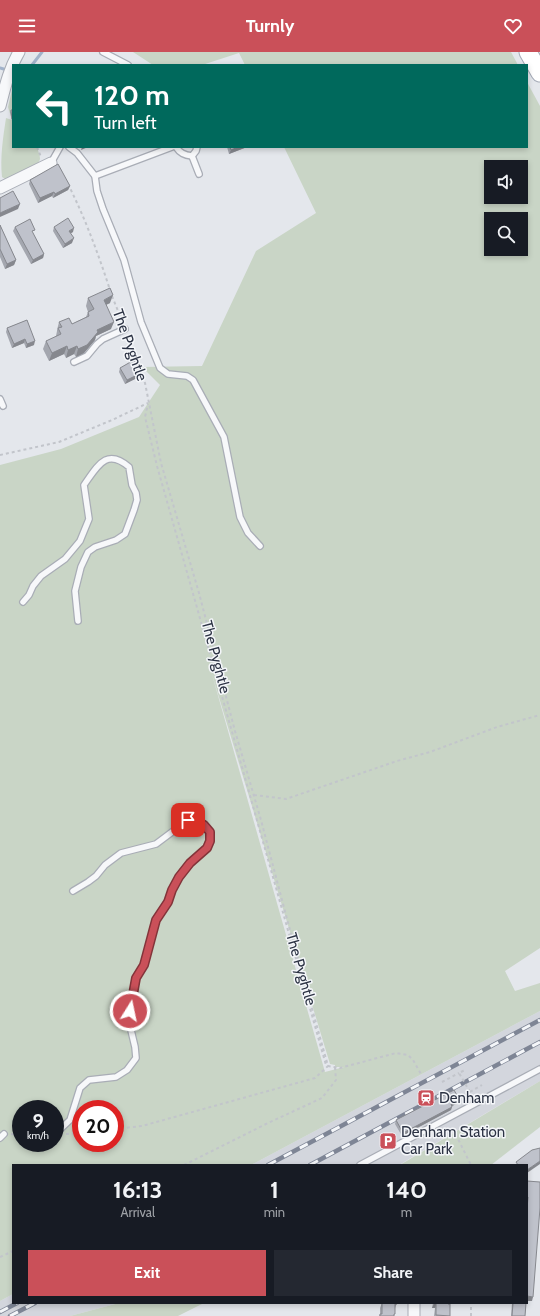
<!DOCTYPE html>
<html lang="en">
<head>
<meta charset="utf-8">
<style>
	:root { --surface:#171b24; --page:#242831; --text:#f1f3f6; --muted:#9ea1a6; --accent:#ca5059 }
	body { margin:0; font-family:Cabin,sans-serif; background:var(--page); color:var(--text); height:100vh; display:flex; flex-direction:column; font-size:15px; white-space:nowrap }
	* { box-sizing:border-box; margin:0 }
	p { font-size:13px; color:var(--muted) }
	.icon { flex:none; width:22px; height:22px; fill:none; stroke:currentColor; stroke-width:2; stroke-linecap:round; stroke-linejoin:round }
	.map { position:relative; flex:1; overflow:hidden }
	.side { position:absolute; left:12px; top:1112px; width:516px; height:140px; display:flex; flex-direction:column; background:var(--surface); border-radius:0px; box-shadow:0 2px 6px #0003 }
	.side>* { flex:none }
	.hud { position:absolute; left:12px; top:12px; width:516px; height:84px; border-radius:0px; box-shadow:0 2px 6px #0003; background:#00695c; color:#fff; overflow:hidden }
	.tools { position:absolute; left:484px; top:108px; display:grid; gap:8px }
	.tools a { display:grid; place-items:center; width:44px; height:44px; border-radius:0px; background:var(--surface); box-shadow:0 2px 6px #0003; font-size:20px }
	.speed { position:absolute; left:12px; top:1048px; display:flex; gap:8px; font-size:20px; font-weight:700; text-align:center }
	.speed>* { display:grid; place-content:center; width:52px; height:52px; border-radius:50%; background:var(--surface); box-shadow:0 2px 6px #0003; line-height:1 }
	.speed small { font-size:10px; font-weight:400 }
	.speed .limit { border:6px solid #d22; background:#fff; color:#111 }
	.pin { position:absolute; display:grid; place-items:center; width:34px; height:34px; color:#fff; margin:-17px; border-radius:8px; box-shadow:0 2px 6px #0006 }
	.me { position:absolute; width:44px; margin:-22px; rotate:10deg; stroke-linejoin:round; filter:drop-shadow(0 0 3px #0008) }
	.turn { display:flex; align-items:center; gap:14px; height:84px; padding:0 16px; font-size:18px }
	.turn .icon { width:52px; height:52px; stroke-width:2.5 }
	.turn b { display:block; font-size:28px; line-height:34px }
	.eta { display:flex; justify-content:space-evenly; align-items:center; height:68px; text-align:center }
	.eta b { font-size:24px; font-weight:700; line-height:28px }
	.button { display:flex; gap:8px; margin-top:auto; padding:8px 16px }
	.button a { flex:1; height:46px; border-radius:0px; background:var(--accent); color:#fff; font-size:16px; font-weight:700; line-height:46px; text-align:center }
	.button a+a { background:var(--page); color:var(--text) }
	header { display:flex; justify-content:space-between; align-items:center; height:52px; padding:0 16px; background:var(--accent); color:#fff; font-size:18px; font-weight:700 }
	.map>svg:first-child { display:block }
</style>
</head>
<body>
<header><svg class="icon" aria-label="menu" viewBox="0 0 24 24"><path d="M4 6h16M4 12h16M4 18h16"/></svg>Turnly<svg class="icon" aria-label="heart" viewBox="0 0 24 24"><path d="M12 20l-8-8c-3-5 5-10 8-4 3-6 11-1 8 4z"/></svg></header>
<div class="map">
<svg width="540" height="1264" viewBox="0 0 540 1264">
	<rect width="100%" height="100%" fill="#e4e7ec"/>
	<g fill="#d3d6dd">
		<path d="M540,959V1029L399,1113H251Z"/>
		<path d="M13,1242V1251H119L70,1264H0V1249Z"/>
	</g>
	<g fill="#c9d5c6" fill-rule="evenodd">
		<path d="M133,0H511L518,13H245L239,1L202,13H153Z"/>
		<path d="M527,30L540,54V896L505,919L515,939L540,931V959L251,1113H13V1242L0,1249V413L61,397L139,365L160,333L142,315L202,314L256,199L316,161L284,95H527ZM491,115H521V145H491ZM491,167H521V197H491ZM211,619L330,1012L335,1013V1015H344L325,1020ZM21,1057H55V1091H21ZM81,1057H115V1091H81Z"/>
		<path d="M12,38H13V95H37C38,99 40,103 40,107C38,117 14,123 5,127L2,125C0,105 3,86 6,66L12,68L8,55Z"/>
		<path d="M540,1029V1075L491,1113H400Z"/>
		<path d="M119,1251H211L202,1252L178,1264H70Z"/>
	</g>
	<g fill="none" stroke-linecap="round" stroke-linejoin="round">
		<g stroke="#a1b2ca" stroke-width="3">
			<path d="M32,13L42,0"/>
			<path d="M0,16L7,18"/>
		</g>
		<g stroke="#a9adb6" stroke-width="8">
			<g id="service">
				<path d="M103,0L128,13"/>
				<path d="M69,95L77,101L95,124L97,139L103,157L124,208L141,270L160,316L168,322L187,324L193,328L224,385L240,465L248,481L260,494"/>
				<path d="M176,95C180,101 184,103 192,104L196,99L197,95"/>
				<path d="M192,104L199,122"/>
				<path d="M51,111L60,95"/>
				<path d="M95,124L172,95"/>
				<path d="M74,310L87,304L97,292L103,287L125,277"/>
				<path d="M0,347L3,354"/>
				<path d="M23,550L29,543L33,534L41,524L65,507L80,489L89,467L84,433C97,415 106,395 129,415L132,433L136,441L137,448L134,458L125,482L116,488L95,495L88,500L81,515L75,539L78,569"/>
				<path d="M55,1082L70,1068L80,1036L89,1028L116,1025L127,1018L136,1006L135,995L130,974V959L136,925L144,913L156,868L167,850L172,838L179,825L190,811L207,796L210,789L209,780L204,773L196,768H188L156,792L121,801L105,813L96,824L88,830L73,839"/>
				<path d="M0,1086L4,1082"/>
				<path d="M360,1113L540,1017"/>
			</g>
		</g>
		<g stroke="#a9adb6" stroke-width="13">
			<g id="minor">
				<path d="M0,54C5,35 9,17 19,0"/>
				<path d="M0,136L51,111"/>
				<path d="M414,1251V1264"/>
			</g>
		</g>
		<g stroke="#a4aab7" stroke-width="19">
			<path id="primary" d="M528,0L540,21"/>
		</g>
		<g stroke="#c2c5cb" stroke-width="2" stroke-dasharray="3 3" stroke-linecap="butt">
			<path d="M37,95L41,105"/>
			<path d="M68,132C85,166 98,201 110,238"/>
			<path d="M112,244L122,269"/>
			<path d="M128,285L145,331L161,411L199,541L235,679L261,768L287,867L328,1014L340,1016L396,1001L408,1003L413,1008L421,1022"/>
			<path d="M0,403L59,390L112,368L148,351"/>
			<path d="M254,743L286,747L397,709L430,700L497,675L540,663"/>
			<path d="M442,1030L459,1021"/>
			<path d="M470,1040L482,1033"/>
			<path d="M115,1077L142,1074L315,1026L328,1014L326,1013L157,414L145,365L148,352"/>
			<path d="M453,1077L471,1113"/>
			<path d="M11,1082L21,1083"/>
			<path d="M66,1082L81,1081"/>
			<path d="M184,1113L268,1071L322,1046L336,1028L335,1015"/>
			<path d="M0,1205L13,1199"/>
			<path d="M471,1264V1251"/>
		</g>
		<use href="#service" stroke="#f7f8fa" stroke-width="5.5"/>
		<use href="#minor" stroke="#f7f8fa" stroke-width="11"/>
		<use href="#primary" stroke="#fff" stroke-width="17"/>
		<g stroke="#7e8595" stroke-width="4.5">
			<g id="rail">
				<path d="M268,1113L540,968"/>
				<path d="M310,1113L540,990"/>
				<path d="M0,1260L17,1251"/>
				<path d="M10,1264L35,1251"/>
			</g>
		</g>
		<use href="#rail" stroke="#f4f6f9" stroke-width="3" stroke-dasharray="9" stroke-linecap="butt"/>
		<path stroke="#c2c5cb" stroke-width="2" stroke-dasharray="3 3" stroke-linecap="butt" d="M465,1043L470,1040L459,1021L465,1018"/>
	</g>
	<g fill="#a4a7af">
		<path d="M11,58L13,69H12L10,60Z"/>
		<path d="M227,95H247L229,102Z"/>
		<path d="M30,128L70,134L68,138L53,146L52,144L38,151L29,132Z"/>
		<path d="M0,173L16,208L14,213L5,217L0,205Z"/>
		<path d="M15,175L34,182H33L44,202L43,206L31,212L13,179Z"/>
		<path d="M54,175L73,180L70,181L72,191L63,196L53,179Z"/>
		<path d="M88,246L110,251L106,253L111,277L96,284L95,288L84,301L76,305L74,302L66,306L64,302L49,309L43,297L46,289L56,285V284L57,279V278L59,270L72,272L86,265L88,260L86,254Z"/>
		<path d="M27,268L34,293L26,296L24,291L12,296L6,280L7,276Z"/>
		<path d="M120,316L139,325L125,332L119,320Z"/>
		<path d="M458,1051L452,1054L451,1058L402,1084L395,1072L396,1068Z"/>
		<path d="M382,1251H397L395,1256L394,1264H379L380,1262V1256Z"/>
		<path d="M433,1251H448L450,1264H434L435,1256H432Z"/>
		<path d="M512,1251H526L525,1264H511Z"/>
	</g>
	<g fill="#86888e">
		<path d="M82,95H88L81,98Z"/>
		<path d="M238,95H247L229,102L231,98Z"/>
		<path d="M70,134L68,138L53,146L55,142Z"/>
		<path d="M54,140L52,144L38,151L40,146Z"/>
		<path d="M20,152L18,157L0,165V161Z"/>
		<path d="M74,176L73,180L68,183L69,179Z"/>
		<path d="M74,186L72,191L63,196L65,192Z"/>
		<path d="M44,202L43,206L31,212L33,208Z"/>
		<path d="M16,208L14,213L5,217L7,212Z"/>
		<path d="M113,243L110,251L101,255L104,248Z"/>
		<path d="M114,270L111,277L96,284L95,288L84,301L76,305L78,297L97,278Z"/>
		<path d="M25,287L24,291L12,296L14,292Z"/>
		<path d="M35,289L34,293L26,296L27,292Z"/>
		<path d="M67,294L64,302L49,309L52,301Z"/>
		<path d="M77,294L74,302L66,306L68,298Z"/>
		<path d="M141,321L139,325L125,332L127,328Z"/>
		<path d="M459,1047L458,1051L450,1055L451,1052Z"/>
		<path d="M452,1055L451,1058L402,1084L403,1081Z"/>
		<path d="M540,1109V1112L527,1121V1118Z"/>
		<path d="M527,1244L533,1245L532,1249H527Z"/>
		<path d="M434,1252H436L435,1256H432Z"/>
	</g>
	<g fill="#bfc2cb" stroke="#86888e">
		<path d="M11,58H13V67H12Z"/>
		<path d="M230,95H238L231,98Z"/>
		<path d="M58,112L70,134L55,142L54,140L40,146L30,128Z"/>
		<path d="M13,139L20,152L0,161V146Z"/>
		<path d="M68,166L74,176L69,179L74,186L65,192L54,175Z"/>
		<path d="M30,167L35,178L32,179L44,202L33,208L15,175Z"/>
		<path d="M0,173L16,208L7,212L0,197Z"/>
		<path d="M110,236L113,243L104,248L114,270L97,278L98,280L87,293L78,297L77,294L68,298L67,294L52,301L46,289L61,282L58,276L62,275L59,270L69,266L72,272L89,264L88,260L94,257L88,246Z"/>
		<path d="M27,268L35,289L27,292L25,287L14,292L7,276Z"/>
		<path d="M134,308L141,321L127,328L120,316Z"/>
		<path d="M454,1038L459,1047L451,1052L452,1055L403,1081L396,1068Z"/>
		<path d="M540,1096V1109L527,1118V1113H518L516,1110L532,1098Z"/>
		<path d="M527,1129L540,1130V1156L533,1245L527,1244V1157L528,1145L527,1144Z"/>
		<path d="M382,1251H397V1252H395V1262H394V1264H380V1262H382Z"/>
		<path d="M434,1251H448V1252H450V1264L436,1263V1252H434Z"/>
		<path d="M513,1251H526L525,1264H512Z"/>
	</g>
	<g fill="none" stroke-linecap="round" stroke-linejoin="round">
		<g stroke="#83343a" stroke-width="10">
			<path id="route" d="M130,959L136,926L144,913L156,868L168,850L172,838L179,825L190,811L207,796L210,789V780L204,773L196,768H188"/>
		</g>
		<use href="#route" stroke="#ca5059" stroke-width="7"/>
	</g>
	<defs>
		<g id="station-square" transform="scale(0.9)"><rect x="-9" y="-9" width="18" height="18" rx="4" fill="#ca5059" stroke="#f4f6f9"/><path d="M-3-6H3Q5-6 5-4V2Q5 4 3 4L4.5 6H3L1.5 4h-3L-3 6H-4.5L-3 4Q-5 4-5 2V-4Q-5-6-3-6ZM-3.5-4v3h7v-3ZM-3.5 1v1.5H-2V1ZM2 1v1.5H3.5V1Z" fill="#fff"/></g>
		<g id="parking-square" transform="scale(0.9)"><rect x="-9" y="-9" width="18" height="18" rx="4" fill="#ca5059" stroke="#f4f6f9"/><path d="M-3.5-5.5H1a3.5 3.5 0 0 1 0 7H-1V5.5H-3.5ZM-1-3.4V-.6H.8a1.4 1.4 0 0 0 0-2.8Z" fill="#fff"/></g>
	</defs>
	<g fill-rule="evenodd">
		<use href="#station-square" x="426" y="1046"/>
		<use href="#parking-square" x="388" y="1089"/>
	</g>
	<g text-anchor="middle" stroke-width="3" stroke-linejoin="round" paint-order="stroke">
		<g font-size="15" fill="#2c3344" stroke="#f4f6f9">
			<text transform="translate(130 293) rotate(70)" y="5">The Pyghtle</text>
			<text transform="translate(216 605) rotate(75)" y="5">The Pyghtle</text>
			<text transform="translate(301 917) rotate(74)" y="5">The Pyghtle</text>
		</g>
		<g font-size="15" fill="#2c3344" stroke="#f4f6f9" text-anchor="start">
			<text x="439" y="1051">Denham</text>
			<text x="401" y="1085">Denham Station<tspan x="401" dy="17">Car Park</tspan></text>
		</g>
	</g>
</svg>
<div class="tools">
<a><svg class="icon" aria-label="sound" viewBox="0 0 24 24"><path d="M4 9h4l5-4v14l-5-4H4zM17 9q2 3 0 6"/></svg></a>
<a><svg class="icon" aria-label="search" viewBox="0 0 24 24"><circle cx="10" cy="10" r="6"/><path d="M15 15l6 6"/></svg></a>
</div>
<div class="speed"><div>9<small>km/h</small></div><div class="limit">20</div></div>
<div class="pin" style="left:188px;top:768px;background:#d93025"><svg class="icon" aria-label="arrive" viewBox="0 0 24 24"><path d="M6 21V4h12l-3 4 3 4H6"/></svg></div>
<svg class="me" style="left:130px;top:959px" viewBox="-20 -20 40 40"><circle r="17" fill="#ca5059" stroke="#fff" stroke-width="3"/><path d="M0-11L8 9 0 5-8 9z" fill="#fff"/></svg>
<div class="hud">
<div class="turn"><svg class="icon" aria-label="left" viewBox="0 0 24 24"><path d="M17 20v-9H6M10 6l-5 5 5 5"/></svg><div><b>120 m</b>Turn left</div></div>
</div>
<section class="side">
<div class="eta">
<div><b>16:13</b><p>Arrival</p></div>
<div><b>1</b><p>min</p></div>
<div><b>140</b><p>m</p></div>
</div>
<div class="button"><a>Exit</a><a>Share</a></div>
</section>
</div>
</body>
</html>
